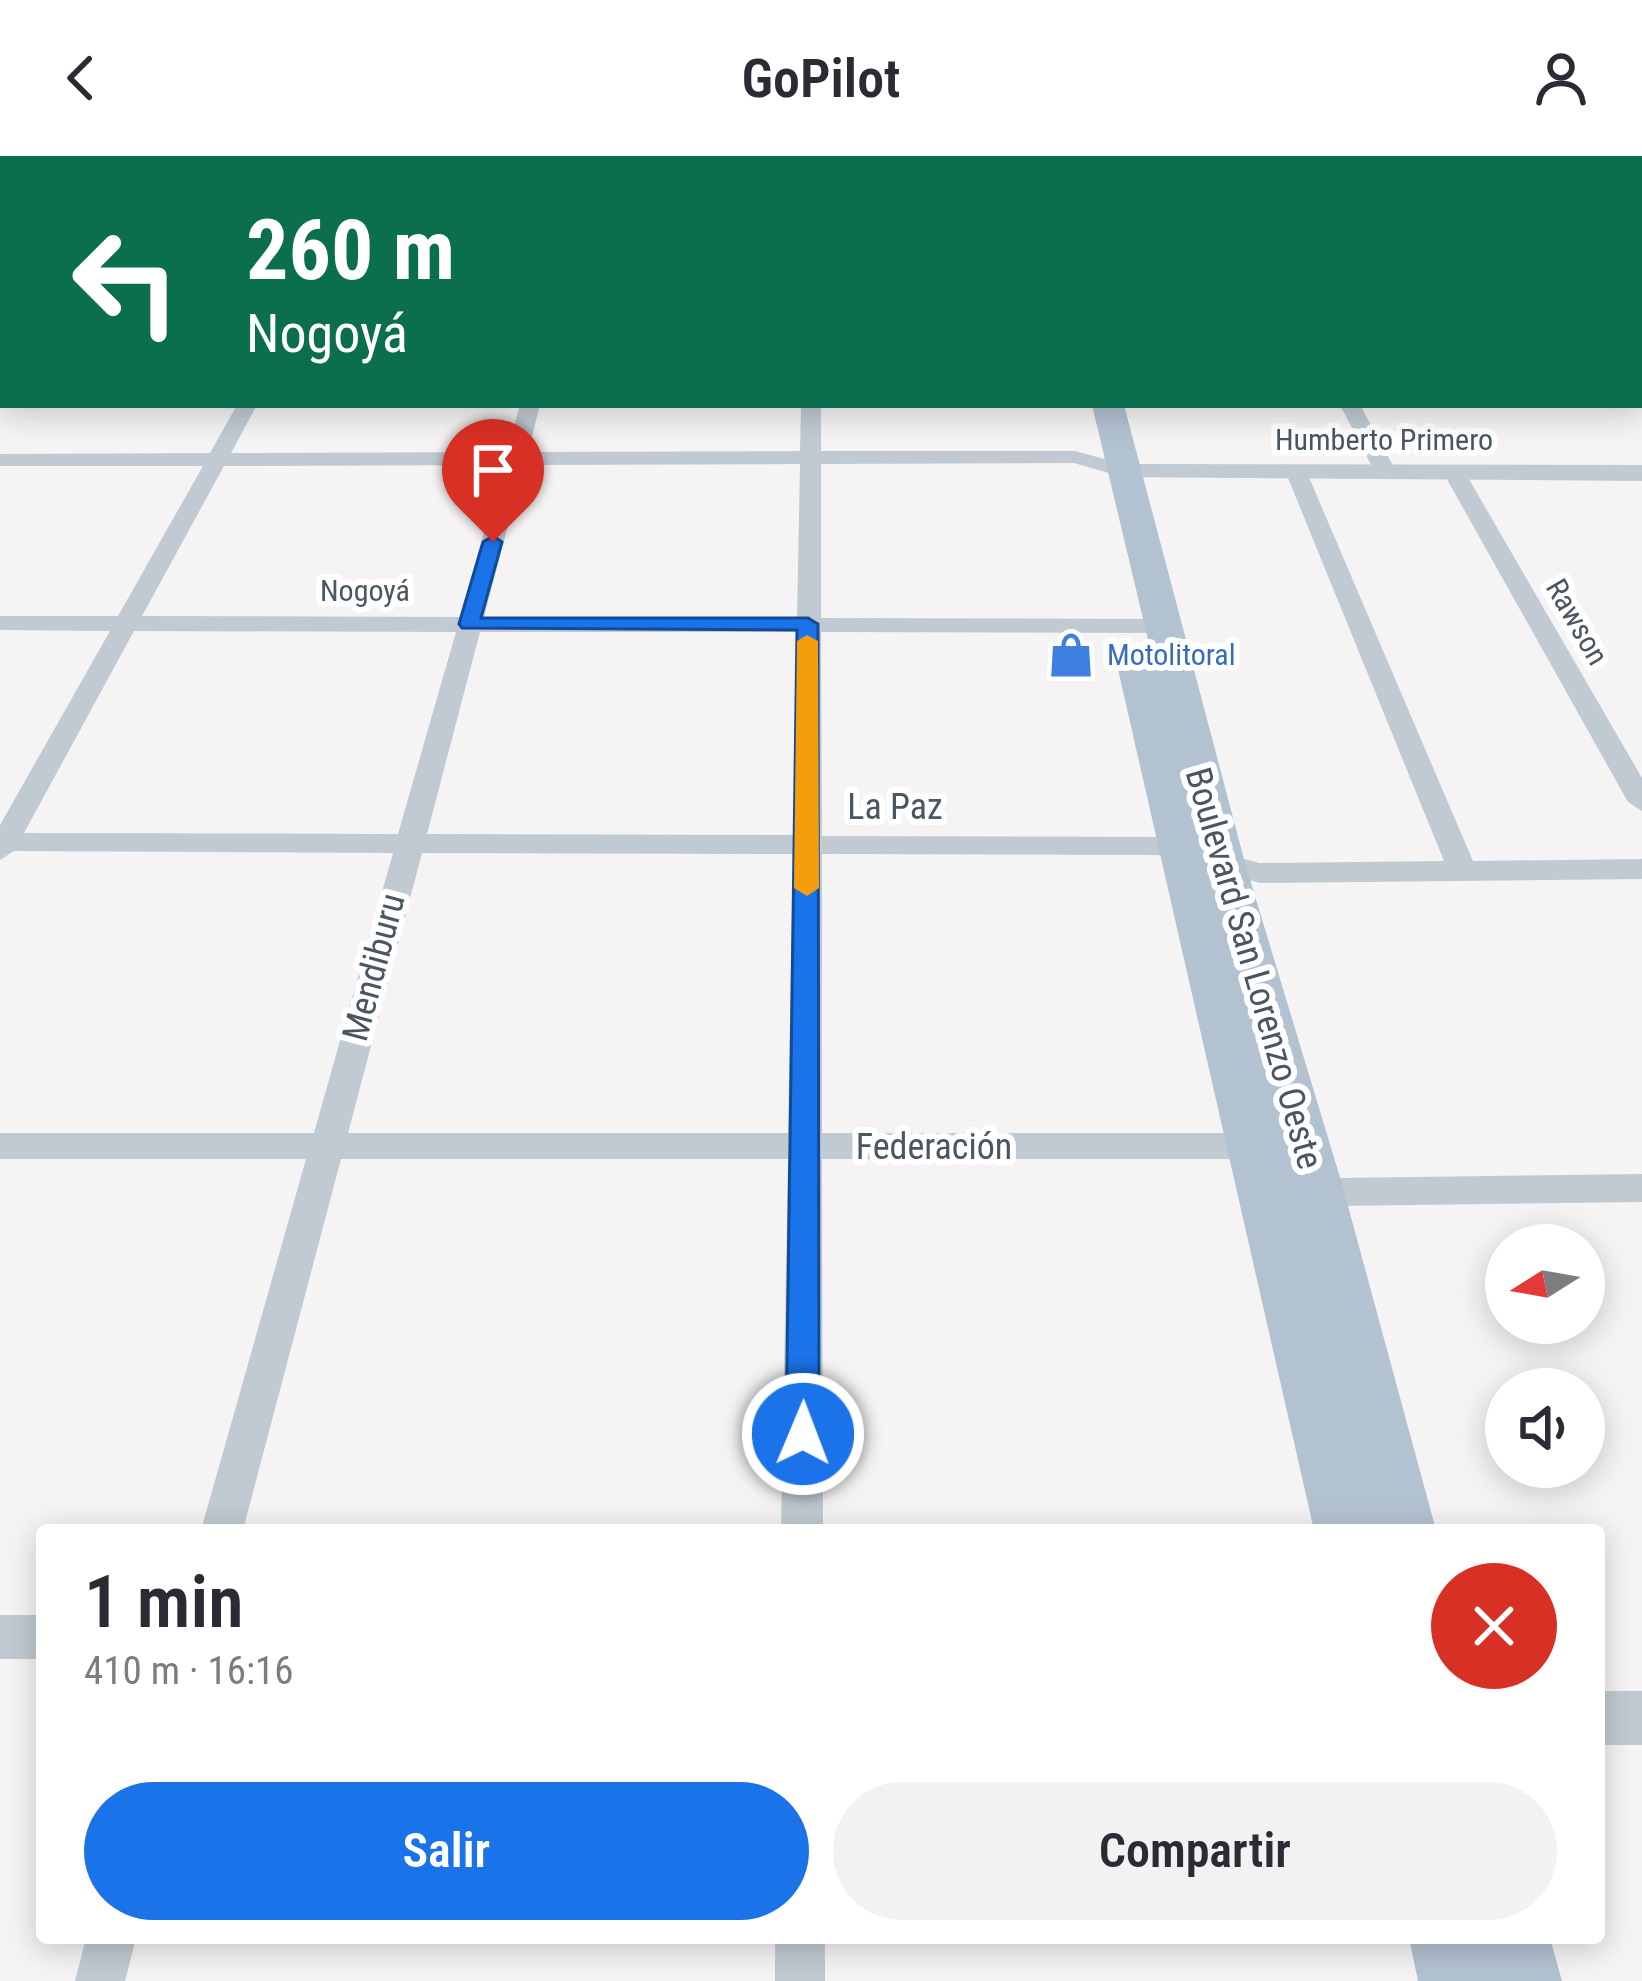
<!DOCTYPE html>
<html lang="es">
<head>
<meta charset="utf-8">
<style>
	:root { --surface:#fff; --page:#f2f2f3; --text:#2b2b33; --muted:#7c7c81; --accent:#1a73e8 }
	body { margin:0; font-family:"Roboto Condensed",sans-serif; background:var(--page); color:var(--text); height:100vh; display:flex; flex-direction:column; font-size:45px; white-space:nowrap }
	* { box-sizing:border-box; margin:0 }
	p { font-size:39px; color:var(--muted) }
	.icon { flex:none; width:66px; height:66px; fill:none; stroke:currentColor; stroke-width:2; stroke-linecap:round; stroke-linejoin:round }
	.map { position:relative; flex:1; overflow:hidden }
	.panel { position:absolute; left:36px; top:1368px; width:1569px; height:420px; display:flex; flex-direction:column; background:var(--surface); border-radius:12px; box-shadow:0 6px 30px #0003 }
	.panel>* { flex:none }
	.banner { position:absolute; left:0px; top:0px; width:1644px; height:252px; box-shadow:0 6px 30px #0003; background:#0b6e4f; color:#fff; overflow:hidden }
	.needle { width:78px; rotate:259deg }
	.controls { position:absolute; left:1485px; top:1068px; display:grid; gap:24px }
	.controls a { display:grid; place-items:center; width:120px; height:120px; border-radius:50%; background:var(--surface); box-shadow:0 6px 30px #0003; font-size:60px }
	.pin { position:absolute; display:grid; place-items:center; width:102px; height:102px; color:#fff; margin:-123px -51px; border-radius:50% 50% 50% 0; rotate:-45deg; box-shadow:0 0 12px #0007 }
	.pin .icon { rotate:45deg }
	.me { position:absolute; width:132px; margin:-66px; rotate:1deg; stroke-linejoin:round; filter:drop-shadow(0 0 9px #0008) }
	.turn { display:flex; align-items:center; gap:42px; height:252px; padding:0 48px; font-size:54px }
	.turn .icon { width:156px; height:156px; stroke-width:2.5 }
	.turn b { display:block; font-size:84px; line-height:102px }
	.round { display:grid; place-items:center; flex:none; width:126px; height:126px; border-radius:63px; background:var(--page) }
	.headline { display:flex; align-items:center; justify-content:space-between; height:204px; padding:0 48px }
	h1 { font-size:72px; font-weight:600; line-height:90px }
	.cta { display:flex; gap:24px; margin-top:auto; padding:24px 48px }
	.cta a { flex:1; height:138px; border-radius:72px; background:var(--accent); color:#fff; font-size:48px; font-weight:600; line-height:138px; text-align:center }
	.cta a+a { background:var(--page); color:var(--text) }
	header { display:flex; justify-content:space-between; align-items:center; height:156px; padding:0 48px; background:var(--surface); font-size:54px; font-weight:600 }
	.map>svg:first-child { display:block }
</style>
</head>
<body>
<header><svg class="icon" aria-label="back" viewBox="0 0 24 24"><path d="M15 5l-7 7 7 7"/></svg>GoPilot<svg class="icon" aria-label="person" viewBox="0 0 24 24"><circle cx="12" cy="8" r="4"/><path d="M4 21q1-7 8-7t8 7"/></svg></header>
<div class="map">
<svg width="1642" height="1825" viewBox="0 0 1642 1825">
	<rect width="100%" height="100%" fill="#f5f3f3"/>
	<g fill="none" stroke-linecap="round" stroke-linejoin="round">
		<g fill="#c1cad2" fill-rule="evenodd">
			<path d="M352,0H368L350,3Z"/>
			<path d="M542,0H558L541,3Z"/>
			<path d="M681,0H697L680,3Z"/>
			<path d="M1213,0H1229L1230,3H1214Z"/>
			<path d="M1336,0H1352L1354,3H1338Z"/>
			<path d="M1473,0H1490L1492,3H1475Z"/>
			<rect x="1641" y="50" width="1" height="10"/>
			<rect x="0" y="72" width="3" height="10"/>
			<path d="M1641,167L1642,168V180L1641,179Z"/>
			<rect x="0" y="174" width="3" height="12"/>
			<path d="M237,249H257L231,297L507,296L520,249H540L528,296L800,295L801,249H821V295H1075L1134,311L1137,316L1126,322L1074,307L821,308V462L1162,463L1174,470L1162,477L821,476L822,680L1158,681L1260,707L1444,705L1286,317L1289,312H1305L1473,705L1642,703V723L1260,727L1158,699L822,698V977H1232L1339,1022L1642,1018V1046L1336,1050L1229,1003H822L823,1374H781L788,1003H341L243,1374H201L306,1003H0V977H314L393,697L14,695L0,704V669L110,475L0,474V460H118L203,310H0V298L210,297ZM800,308L797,462L484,461L524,309ZM503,309L460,461L142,460L224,310ZM134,475L456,476L398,678L24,677ZM480,476H797L793,679L427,678ZM422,697L793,698L788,977H348Z"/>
			<path d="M1340,249H1360L1397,317L1394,322H1378Z"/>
			<path d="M1455,312L1466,318L1642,622V655L1628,646L1444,318Z"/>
			<rect x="0" y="1459" width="42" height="44"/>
			<path d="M86,1782H136L125,1825H75Z"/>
			<rect x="775" y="1782" width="50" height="43"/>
		</g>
		<g fill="#c1cad2" fill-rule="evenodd">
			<path d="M3,198V215L0,216V199Z"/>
			<path d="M1126,308L1642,309V325L1117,321L1113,316Z"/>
			<rect x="1599" y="1535" width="43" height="54"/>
		</g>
		<g fill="#b3c2d1" fill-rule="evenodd">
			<path d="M1028,0H1052L1053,3H1029Z"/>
			<path d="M1092,249H1124L1245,707L1342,1028L1436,1374H1314L1115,500L1120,492L1134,488L1151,496Z"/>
			<path d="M1409,1782H1550L1562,1825H1418Z"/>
		</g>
	</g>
	<path fill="#1a73e8" stroke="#114b97" stroke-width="3" d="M493,380L502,386L481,462H808L818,468L819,1278L815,1289L803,1293L791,1289L786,1278L797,474L462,472L459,468L483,386Z"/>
	<path fill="#f59e0b" d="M807,479L818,485L819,732L807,740L794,732L797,485Z"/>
	<defs>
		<g id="shop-bare" transform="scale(3.6)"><path d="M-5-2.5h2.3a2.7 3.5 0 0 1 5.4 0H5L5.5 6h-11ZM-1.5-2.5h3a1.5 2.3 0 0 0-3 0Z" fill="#3f7fe0" stroke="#fff" stroke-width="2.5" paint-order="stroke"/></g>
	</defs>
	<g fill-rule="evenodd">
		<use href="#shop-bare" x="1071" y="499"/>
	</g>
	<g text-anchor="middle" stroke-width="12" stroke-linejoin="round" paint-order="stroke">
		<g font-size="30" fill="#4a5661" stroke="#fff">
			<text x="1384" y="294">Humberto Primero</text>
			<text x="365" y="445">Nogoyá</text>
			<text transform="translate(1577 466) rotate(60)" y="10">Rawson</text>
		</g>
		<g font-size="30" fill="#366cbe" stroke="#fff" text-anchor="start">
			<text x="1107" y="509">Motolitoral</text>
		</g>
		<g font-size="36" fill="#4a5661" stroke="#fff">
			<text x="895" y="663">La Paz</text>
			<text transform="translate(373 811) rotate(-75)" y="13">Mendiburu</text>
			<text transform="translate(1255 812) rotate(74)" y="13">Boulevard San Lorenzo Oeste</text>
			<text x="934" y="1003">Federación</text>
		</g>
	</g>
</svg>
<div class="controls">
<a><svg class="needle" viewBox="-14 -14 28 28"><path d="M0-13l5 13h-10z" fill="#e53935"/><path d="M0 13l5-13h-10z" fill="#7c7c81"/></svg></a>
<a><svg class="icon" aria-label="sound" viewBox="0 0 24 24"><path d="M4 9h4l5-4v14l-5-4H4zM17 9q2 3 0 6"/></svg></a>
</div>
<div class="pin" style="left:493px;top:386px;background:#d93025"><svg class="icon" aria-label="arrive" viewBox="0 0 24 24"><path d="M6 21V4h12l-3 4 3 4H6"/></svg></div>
<svg class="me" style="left:803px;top:1278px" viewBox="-20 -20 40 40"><circle r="17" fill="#1a73e8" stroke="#fff" stroke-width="3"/><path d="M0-11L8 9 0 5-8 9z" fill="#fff"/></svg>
<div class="banner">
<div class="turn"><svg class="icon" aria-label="left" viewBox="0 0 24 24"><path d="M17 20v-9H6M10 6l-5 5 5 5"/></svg><div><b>260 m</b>Nogoyá</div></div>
</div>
<section class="panel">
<div class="headline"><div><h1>1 min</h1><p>410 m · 16:16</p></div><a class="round" style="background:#d93025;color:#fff"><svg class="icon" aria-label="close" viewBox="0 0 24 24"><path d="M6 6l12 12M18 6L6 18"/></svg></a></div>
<div class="cta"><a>Salir</a><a>Compartir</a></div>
</section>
</div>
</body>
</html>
